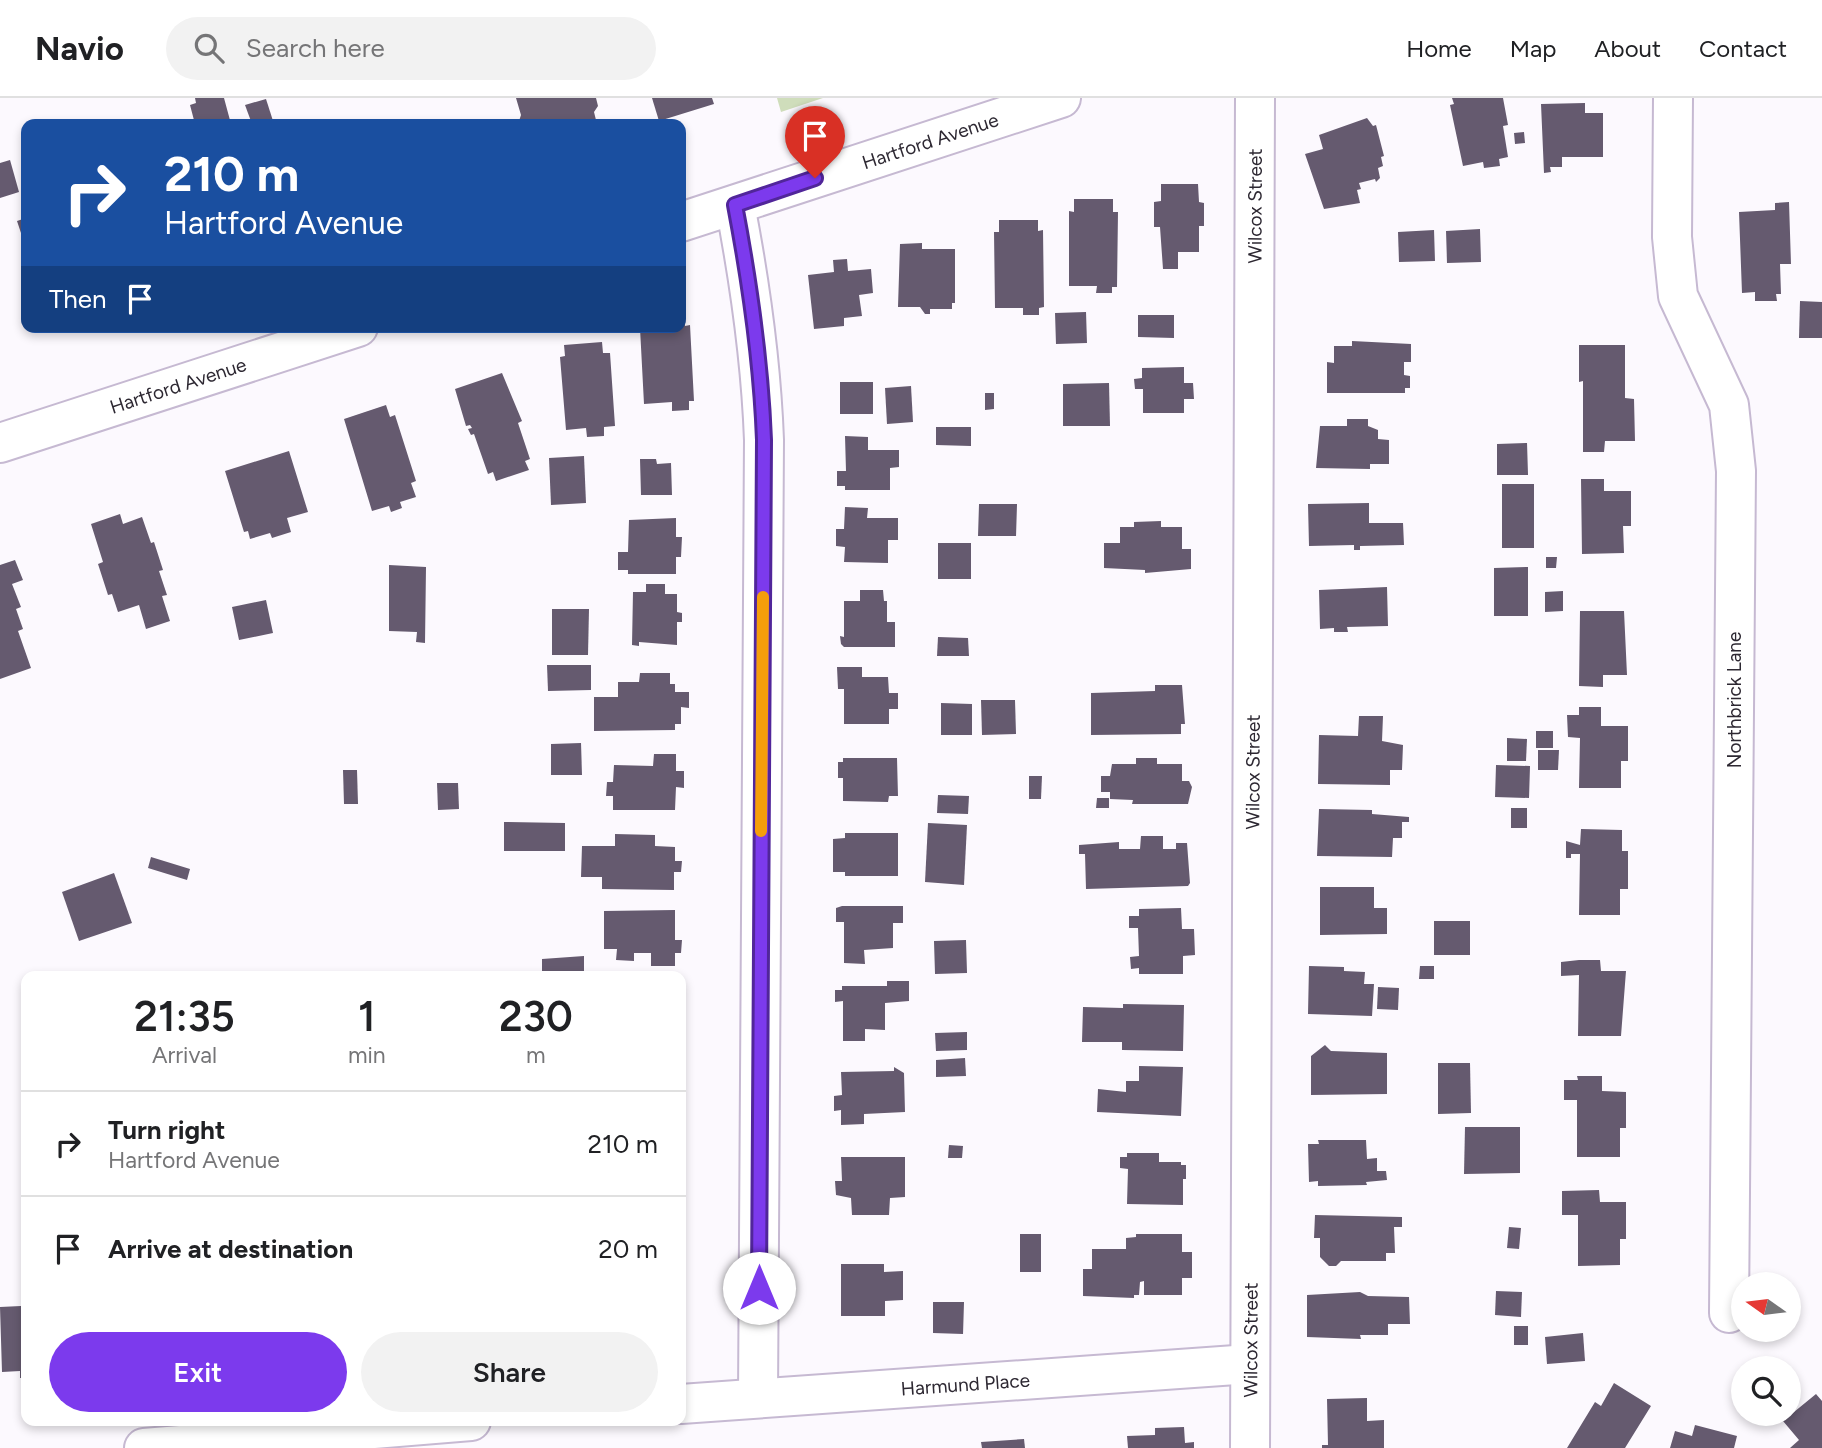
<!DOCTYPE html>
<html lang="en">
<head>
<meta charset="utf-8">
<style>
	:root { --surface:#fff; --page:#f2f2f2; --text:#202124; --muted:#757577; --line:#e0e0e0; --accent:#7c3aed }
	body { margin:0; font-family:Figtree,sans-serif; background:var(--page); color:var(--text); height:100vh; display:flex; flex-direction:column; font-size:26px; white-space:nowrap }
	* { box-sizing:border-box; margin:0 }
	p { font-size:23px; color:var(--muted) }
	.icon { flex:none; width:38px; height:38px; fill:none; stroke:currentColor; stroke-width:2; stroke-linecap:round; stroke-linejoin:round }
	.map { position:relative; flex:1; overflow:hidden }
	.details { position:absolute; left:21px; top:873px; width:665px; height:455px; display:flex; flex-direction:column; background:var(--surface); border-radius:14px; box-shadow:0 4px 10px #0003 }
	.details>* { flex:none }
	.hud { position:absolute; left:21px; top:21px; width:665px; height:214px; border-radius:14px; box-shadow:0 4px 10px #0003; background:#1a4fa0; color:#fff; overflow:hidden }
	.needle { width:46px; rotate:284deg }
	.controls { position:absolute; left:1731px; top:1174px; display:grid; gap:14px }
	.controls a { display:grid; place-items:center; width:70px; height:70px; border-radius:50%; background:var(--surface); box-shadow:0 4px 10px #0003; font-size:35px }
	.pin { position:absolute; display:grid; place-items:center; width:60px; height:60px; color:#fff; margin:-72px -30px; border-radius:50% 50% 50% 0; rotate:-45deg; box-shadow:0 0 7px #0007 }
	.pin .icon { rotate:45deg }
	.me { position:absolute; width:77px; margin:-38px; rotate:0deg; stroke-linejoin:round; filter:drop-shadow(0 0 5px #0008) }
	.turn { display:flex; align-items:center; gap:24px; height:147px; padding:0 28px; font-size:32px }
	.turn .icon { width:91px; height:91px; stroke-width:2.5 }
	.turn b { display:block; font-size:49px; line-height:60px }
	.then { display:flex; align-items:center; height:66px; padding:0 28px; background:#0003; gap:14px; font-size:26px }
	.eta { display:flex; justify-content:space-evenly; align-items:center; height:119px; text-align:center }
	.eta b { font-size:42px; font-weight:600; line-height:49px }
	.action { display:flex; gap:14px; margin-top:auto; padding:14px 28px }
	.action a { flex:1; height:80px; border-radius:42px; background:var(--accent); color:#fff; font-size:28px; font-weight:600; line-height:80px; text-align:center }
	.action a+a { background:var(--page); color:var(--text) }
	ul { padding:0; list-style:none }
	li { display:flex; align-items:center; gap:21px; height:105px; padding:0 28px; border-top:2px solid var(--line) }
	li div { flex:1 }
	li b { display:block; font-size:26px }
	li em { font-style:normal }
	header { display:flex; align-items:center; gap:42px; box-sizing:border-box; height:98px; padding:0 35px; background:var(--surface); border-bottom:2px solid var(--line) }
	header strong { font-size:33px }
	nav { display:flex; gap:38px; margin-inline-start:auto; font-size:24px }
	.search { width:490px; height:63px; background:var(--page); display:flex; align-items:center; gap:18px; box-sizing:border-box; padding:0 24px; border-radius:38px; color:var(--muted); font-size:26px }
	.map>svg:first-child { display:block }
</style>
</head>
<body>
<header>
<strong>Navio</strong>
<div class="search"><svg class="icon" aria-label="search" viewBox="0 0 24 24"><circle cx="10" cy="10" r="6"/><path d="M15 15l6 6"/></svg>Search here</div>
<nav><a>Home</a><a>Map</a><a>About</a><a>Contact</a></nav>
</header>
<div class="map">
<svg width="1822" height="1350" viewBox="0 0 1822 1350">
	<rect width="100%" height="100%" fill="#fcf9fe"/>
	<path fill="#cfddbb" d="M777,0H823L781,14Z"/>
	<g fill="#655a6f">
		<path d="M195,0H224L231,26H195L190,7L196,5Z"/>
		<path d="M516,0H596L598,8L594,14L597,26H518L521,17Z"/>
		<path d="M652,0H712L714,6L659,23Z"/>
		<path d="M1452,0H1503L1508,27L1503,28L1508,59L1499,61L1500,68L1484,70L1483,64L1463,68L1450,7L1454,6Z"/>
		<path d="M266,1L274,26H252L245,7Z"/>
		<path d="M1585,5V15H1603V59H1562V69H1550L1551,74L1544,75L1541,6Z"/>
		<path d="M1367,20L1373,28L1376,27L1384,58L1381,59L1383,68L1378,70L1380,80L1376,84L1375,81L1359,85L1361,91L1357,92L1360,105L1324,111L1305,56L1323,51L1319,37Z"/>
		<path d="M1524,34L1525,45L1515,46L1514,35Z"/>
		<path d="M10,62L19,94L0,100V65Z"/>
		<path d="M1161,86H1198L1199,104L1204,105V128H1199V154H1178V171H1163L1160,129H1154V104L1161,103Z"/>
		<path d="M1074,101H1113V114H1118L1117,189H1112V195H1096L1097,188H1069V113L1074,114Z"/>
		<path d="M1789,104L1791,166H1780L1781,196H1776L1777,203H1755V194L1742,195L1739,114L1775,112V105Z"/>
		<path d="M26,120V150L17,123Z"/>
		<path d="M999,122H1038V133L1043,132L1044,209L1039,210V217H1023V210H995L994,134H999Z"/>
		<path d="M1480,131L1481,164L1447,165L1446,133Z"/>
		<path d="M1434,132L1435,163L1399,164L1398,134Z"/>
		<path d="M922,145V151H955V205H952V211H930V216H925L920,209H898L900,146Z"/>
		<path d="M847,161L848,173L871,171L873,195L859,197L862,218L844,220V228L814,231L808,177L834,174L833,162Z"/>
		<path d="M1800,203L1822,204V240H1799Z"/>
		<path d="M1086,214L1087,245L1056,246L1055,215Z"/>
		<path d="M681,216H684L685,228L690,227L694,303H689V312L672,313V304L644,306L640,230L681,229Z"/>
		<path d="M1138,217H1174V240L1138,239Z"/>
		<path d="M1352,243L1411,246V264H1404V277L1410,278V290H1405V295H1327V264L1334,265V248H1352Z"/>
		<path d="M602,244L603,255H610L615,328L604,329V338L587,339L586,330L566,332L560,259L565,258L564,247Z"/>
		<path d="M1579,247H1625V300L1634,301L1635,343H1605L1604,354H1583V283L1579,284Z"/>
		<path d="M1184,269V285H1193L1194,301H1184V315H1143V291H1135L1134,281L1142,280V270Z"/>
		<path d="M502,275L522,323L518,325L530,361L525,363L529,372L496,383L493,374L488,376L474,336L471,337L468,331L472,330L470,327L466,328L455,291Z"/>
		<rect x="840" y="284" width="33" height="32"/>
		<path d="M1109,285L1110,328H1063V286Z"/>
		<path d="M911,288L913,324L887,326L885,290Z"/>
		<path d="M985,295H994V311L985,312Z"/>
		<path d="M386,307L390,319L395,317L416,383L411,385L416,399L400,404L402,410L391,414L389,408L372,413L344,321Z"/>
		<path d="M1347,321H1368V328L1378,332V341L1389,342V366H1370V371L1316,370L1320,328H1347Z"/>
		<path d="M936,329H971V348L936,347Z"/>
		<path d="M845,338L868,339V352H899V369L890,370V392H845V388H837V373H846Z"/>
		<path d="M1527,345L1528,377H1497V346Z"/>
		<path d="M289,353L308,414L287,420L291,434L272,440L270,435L250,441L248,433L244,434L225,373Z"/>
		<path d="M584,358L586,405L551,407L549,360Z"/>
		<path d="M640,361H656L657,366L671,365L672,397H641Z"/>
		<path d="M1581,381H1604V393H1631V428H1623L1624,455L1582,456Z"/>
		<rect x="1502" y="386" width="32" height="64"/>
		<path d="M1369,405V425H1403L1404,447L1360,448V452H1354V447L1309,448L1308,406Z"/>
		<path d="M979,406H1017L1016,438H978Z"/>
		<path d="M845,409L868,410L867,420H898V442H888V465L844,464L845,449L836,448V431H844Z"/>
		<path d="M120,416L123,426L142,419L151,445L154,444L163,472L159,473L167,497L162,498L170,523L146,531L139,507L118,514L112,496L108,497L98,466L103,464L91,426Z"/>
		<path d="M676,420V439H682L681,459H676V476H628V472H618V454H628L629,422Z"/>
		<path d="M1161,423V429H1182V451H1191V471L1145,475V472L1104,470V445H1120V429H1134V424Z"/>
		<rect x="938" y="445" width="33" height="36"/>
		<path d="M1546,459H1557L1556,470H1546Z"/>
		<path d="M15,462L23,482L12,486L21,509L16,511L23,531L18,533L31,570L0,581V467Z"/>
		<path d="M389,467L426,469L425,545L416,544L417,534L389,533Z"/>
		<path d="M1528,469V518H1494V470Z"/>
		<path d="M646,486H665V496H677V514L682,515V524H677V547L639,544V548L632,547L633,494H646Z"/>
		<path d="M1387,489L1388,528L1347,529L1348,534H1334V530L1320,531L1319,492Z"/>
		<path d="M860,492H883L884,503H887V524H895V549H844L841,546L840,538L844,539V503H860Z"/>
		<path d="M1563,493V513L1545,514V494Z"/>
		<path d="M266,502L273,535L239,542L232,509Z"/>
		<path d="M552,511H589L588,557H552Z"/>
		<path d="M1580,513H1624L1627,577H1603V589L1579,588Z"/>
		<path d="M938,539L968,540L969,558H937Z"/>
		<path d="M547,567H591V592L548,593Z"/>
		<path d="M837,569H862V579H888L889,595H898V611H889V626H844V591H838Z"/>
		<path d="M640,575H670V586H675V594H689V610L681,609V626H675V632L594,633V599H618V584H639Z"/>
		<path d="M1155,587H1182L1185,626H1181V636L1091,637V595L1155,593Z"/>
		<path d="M981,602H1015L1016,636L982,637Z"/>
		<path d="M941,605L972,606V637H941Z"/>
		<path d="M1579,609H1601V628H1628V663H1621V690H1579L1580,640L1568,639L1567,617H1579Z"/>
		<path d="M1359,618H1383L1382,643L1403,647L1402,672H1390V687L1318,686L1319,637L1358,638Z"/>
		<rect x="1536" y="633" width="17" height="17"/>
		<path d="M1507,640L1527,641L1526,663H1507Z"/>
		<path d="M581,645L582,677H551V646Z"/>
		<path d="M1538,652H1559L1558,672H1538Z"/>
		<path d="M654,656H676V673H684V690L676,689L675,712H613V698H606L607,684H613L614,667L653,668Z"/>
		<path d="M843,660H897L898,698H889L888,704L843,703V680H838V664H843Z"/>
		<path d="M1136,660H1157V666H1182V683H1189L1192,689L1188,706H1132L1133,702L1110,701V694H1101V678H1110L1112,666H1136Z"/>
		<path d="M1496,667L1530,668L1529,700L1495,699Z"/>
		<path d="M343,672H357L358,706H344Z"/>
		<path d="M1029,678H1042L1041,701H1029Z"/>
		<path d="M437,685H458L459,711L438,712Z"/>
		<path d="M938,697L969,698L968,716L937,715Z"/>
		<path d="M1097,700H1109V710H1096Z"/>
		<rect x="1511" y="710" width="16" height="20"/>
		<path d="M1319,711L1372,712V716L1409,719V724H1402V740H1393L1392,759L1317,758Z"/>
		<path d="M504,724L565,725V753H504Z"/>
		<path d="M928,725L967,727L964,787L925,784Z"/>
		<path d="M1581,731L1622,732V753H1628V791H1620V817H1579L1580,756H1571V760H1566V743L1580,747Z"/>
		<path d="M845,735H898V778H845V774H833V741L845,740Z"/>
		<path d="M615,736L655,737V748L675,749V763H682L681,774H674V792L602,791V779H581L582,748H615Z"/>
		<path d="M1141,738H1163V751H1176V745H1187L1190,785L1188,788L1086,791L1085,756H1079V747L1119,744V751H1140Z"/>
		<path d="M151,759L190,771L187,782L148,770Z"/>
		<path d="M114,775L132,825L79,843L62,794Z"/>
		<path d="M1320,789H1374V810H1387V836L1320,837Z"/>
		<path d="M842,808H903V825H893V850L864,852L865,866L844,865V824H836V810Z"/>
		<path d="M1181,810L1182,831H1194L1195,857L1183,858V876H1139V870L1131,871L1130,859L1139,858L1138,830H1129V818H1139V811Z"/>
		<path d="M675,812V842H682L681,855H675V868H651V855H634V863L616,862L617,851H604V813Z"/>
		<rect x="1434" y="823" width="36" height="34"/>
		<path d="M966,842L967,875L935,876L934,843Z"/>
		<path d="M584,858V877L542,874V861Z"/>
		<path d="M1579,862H1600L1601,873H1626L1621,938H1578L1579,877L1561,878V864Z"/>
		<path d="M1309,868L1344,869V873L1365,874L1364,886H1374L1372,918L1308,916Z"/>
		<path d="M1420,868H1434V881H1419Z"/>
		<path d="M887,883H909V903L885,905V932L865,931V943H843V903L835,904V892H842V888H887Z"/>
		<path d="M1378,889L1399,890L1398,912L1377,911Z"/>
		<path d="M1123,906L1184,907L1183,953L1122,952V944H1082L1083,909L1123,910Z"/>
		<path d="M967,934V952L936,953L935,935Z"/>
		<path d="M1325,947L1331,953L1387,955V996L1311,997V958Z"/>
		<path d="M965,960L966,978L936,979V962Z"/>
		<path d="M1438,965H1470L1471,1015L1438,1016Z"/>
		<path d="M1139,968L1183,969L1181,1018L1097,1014L1098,991L1126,994V983H1139Z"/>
		<path d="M894,969L904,975L905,1014L864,1016V1026L841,1027V1012L834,1013V998L842,997L841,974L894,973Z"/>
		<path d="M1577,978H1602V993L1626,994V1030H1620V1059H1577V1002H1564V982H1578Z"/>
		<path d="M1465,1029H1520V1075L1464,1076Z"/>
		<path d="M1318,1042H1366L1367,1061L1377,1060V1073H1386L1387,1082L1366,1084L1367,1087L1318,1088V1083L1309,1084L1308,1046H1319Z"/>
		<path d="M949,1047L963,1048L962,1060H948Z"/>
		<path d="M1127,1055H1159V1064H1181V1067H1186V1081H1183V1107L1127,1106L1128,1071L1120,1070V1059H1127Z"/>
		<path d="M841,1059H905V1099L890,1100L889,1117H852L851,1100L836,1097L835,1083H842Z"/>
		<path d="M1599,1092L1600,1104H1626V1141H1620V1167L1578,1168V1117H1562V1093Z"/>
		<path d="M1315,1117L1402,1119V1129H1394L1395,1155H1386V1163H1341L1336,1168H1329L1320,1159V1140H1314Z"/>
		<path d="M1509,1129L1521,1130L1519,1151L1507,1150Z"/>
		<rect x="1020" y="1136" width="21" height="38"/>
		<path d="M1136,1136H1182V1154H1192V1180H1182V1197H1144V1183L1140,1184L1139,1197H1134V1200L1083,1198V1171H1092V1151H1126V1140L1136,1139Z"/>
		<path d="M841,1166H884V1174L903,1173V1202L885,1203V1218H841Z"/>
		<path d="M1496,1193L1522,1194L1521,1219L1495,1217Z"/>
		<path d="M1360,1194L1368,1198L1409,1199L1410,1226H1388V1237H1360L1361,1241L1307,1239V1197Z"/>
		<path d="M933,1204H964L963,1236L933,1235Z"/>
		<path d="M21,1208V1211H26V1280H20V1273L2,1274L0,1209Z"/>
		<rect x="1514" y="1228" width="14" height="19"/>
		<path d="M1583,1235L1585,1263L1547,1266L1545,1239Z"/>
		<path d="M1614,1285L1651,1308L1625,1350H1567L1595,1304L1601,1308Z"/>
		<path d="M1816,1296L1822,1303V1350H1790L1799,1342L1783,1323Z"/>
		<path d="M1367,1300V1323L1384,1322V1350H1322V1347H1328L1327,1301Z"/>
		<path d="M1695,1327L1737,1338L1734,1350H1670L1675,1333L1692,1338Z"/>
		<path d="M1184,1329L1185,1345L1194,1344V1350H1128L1127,1338L1155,1337V1330Z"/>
		<path d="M1024,1341L1025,1350H982L981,1344Z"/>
	</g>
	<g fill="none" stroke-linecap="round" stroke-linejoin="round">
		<g stroke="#c6b9d2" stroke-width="42">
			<g id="minor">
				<path d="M1673,0L1672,139L1678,198L1729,307L1736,373L1729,1215"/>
				<path d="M735,107C750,185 761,262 764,342L758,1299"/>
				<path id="s1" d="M681,1306L1250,1266"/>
				<path d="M144,1350L471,1323"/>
				<path id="s2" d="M1250,1350L1255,0"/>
			</g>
		</g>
		<g stroke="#c6b9d2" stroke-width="42">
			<g id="tertiary">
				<path id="s3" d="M681,124L1061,0"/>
				<path id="s4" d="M0,345L358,229"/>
			</g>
		</g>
		<use href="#minor" stroke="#fff" stroke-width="38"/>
		<use href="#tertiary" stroke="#fff" stroke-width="38"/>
	</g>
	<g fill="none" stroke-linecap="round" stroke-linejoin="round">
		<g stroke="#51269a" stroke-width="18">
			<path id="route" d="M759,1190L764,342C761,262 750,186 735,107L815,80"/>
		</g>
		<use href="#route" stroke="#7c3aed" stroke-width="12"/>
		<path stroke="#f59e0b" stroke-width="12" d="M761,733L763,499"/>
	</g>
	<g text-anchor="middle" stroke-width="7" stroke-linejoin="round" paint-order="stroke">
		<g font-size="19" fill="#2d2832" stroke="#fff">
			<text dy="7" stroke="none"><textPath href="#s3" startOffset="262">Hartford Avenue</textPath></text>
			<text dy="7" stroke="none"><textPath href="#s2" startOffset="1242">Wilcox Street</textPath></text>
			<text dy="7" stroke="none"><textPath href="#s4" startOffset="187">Hartford Avenue</textPath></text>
			<text transform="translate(1734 602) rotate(-90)" y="7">Northbrick Lane</text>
			<text dy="7" stroke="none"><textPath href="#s2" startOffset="676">Wilcox Street</textPath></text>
			<text dy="7" stroke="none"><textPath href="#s2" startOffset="108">Wilcox Street</textPath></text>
			<text dy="7" stroke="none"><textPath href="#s1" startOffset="285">Harmund Place</textPath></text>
		</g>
	</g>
</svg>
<div class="controls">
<a><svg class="needle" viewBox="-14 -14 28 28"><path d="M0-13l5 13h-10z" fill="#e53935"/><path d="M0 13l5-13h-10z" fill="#757577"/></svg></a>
<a><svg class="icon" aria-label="search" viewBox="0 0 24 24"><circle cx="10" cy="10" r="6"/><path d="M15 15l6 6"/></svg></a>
</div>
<div class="pin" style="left:815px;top:80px;background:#d93025"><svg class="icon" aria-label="arrive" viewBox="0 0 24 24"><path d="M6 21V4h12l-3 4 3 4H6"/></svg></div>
<svg class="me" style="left:759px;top:1190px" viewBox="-20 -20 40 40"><circle r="19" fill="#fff"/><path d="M0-13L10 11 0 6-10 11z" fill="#7c3aed"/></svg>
<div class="hud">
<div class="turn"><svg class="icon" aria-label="right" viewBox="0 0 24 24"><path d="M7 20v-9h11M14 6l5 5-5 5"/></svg><div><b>210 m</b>Hartford Avenue</div></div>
<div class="then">Then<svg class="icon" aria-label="arrive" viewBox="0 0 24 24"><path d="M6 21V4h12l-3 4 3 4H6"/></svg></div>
</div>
<section class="details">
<div class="eta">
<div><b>21:35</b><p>Arrival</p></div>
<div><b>1</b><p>min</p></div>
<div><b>230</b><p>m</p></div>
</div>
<ul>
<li><svg class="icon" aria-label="right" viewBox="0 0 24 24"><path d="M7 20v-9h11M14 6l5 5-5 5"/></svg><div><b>Turn right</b><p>Hartford Avenue</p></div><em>210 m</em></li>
<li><svg class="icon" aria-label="arrive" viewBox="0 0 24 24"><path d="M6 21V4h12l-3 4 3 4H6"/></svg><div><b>Arrive at destination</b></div><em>20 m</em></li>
</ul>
<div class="action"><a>Exit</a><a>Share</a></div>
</section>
</div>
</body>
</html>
